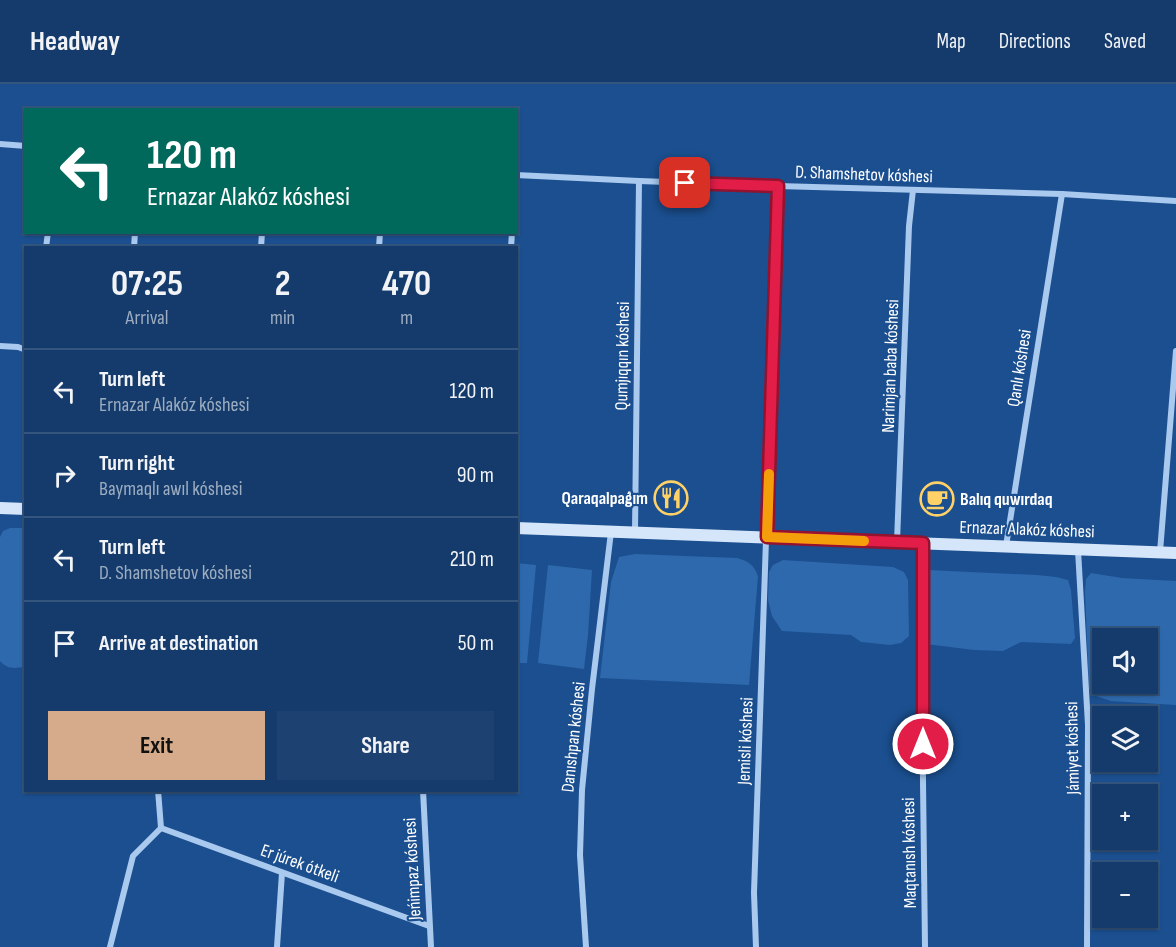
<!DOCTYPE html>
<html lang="en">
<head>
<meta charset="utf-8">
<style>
	:root { --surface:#143b6b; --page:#1d4271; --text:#f1f3f6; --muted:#9dadc1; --line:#33557e; --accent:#d6ab8b }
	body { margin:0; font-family:"Sofia Sans Condensed",sans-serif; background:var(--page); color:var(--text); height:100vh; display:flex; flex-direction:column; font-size:22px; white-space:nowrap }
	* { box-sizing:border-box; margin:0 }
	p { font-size:20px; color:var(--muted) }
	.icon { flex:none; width:33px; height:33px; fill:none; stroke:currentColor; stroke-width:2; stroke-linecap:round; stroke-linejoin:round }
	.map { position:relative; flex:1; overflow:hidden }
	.panel { position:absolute; left:24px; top:162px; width:494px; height:546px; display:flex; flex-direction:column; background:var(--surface); border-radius:0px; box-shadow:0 2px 4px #0004,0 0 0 2px var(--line) }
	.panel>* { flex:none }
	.hud { position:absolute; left:24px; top:24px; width:494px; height:126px; border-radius:0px; box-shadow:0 2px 4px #0004,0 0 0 2px var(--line); background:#00695c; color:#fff; overflow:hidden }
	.controls { position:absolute; left:1092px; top:544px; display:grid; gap:12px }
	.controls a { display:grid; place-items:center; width:66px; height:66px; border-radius:0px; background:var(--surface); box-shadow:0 2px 4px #0004,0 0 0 2px var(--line); font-size:30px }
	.pin { position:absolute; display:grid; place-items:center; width:51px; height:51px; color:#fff; margin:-26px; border-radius:12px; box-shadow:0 3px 9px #0006 }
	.me { position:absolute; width:66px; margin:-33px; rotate:0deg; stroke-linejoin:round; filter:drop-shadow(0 0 4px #0008) }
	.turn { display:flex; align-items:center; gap:21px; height:126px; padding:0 24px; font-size:27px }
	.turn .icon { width:78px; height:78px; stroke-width:2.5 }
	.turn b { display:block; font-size:42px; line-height:51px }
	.eta { display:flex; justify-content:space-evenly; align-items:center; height:102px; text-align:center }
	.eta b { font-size:36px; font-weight:700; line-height:42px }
	.primary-button { display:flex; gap:12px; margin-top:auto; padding:12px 24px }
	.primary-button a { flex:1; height:69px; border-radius:0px; background:var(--accent); color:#111; font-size:24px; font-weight:700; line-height:69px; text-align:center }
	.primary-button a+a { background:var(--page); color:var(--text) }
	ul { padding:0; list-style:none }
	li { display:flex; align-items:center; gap:18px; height:84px; padding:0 24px; border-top:2px solid var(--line) }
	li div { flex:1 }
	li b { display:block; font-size:22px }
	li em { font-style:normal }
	header { display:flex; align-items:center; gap:36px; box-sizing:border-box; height:84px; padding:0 30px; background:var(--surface); border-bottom:2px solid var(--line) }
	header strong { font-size:28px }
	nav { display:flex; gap:33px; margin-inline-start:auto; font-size:21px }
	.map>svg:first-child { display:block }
</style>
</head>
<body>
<header>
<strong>Headway</strong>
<nav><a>Map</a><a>Directions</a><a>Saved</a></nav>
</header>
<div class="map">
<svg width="1176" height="863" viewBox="0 0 1176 863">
	<rect width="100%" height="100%" fill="#1b4f8f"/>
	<g fill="#2e69ad" fill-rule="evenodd">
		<path d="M10,444H26L25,583C15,584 8,586 0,577V453L3,447Z"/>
		<path d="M635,470L737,474C748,477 754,481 758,492L749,601L600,594L611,498L619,473Z"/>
		<path d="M783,476L893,483L904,488L908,496L909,552L901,559L890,561L861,558L851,551L782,547L772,532L768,516L769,488L773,481Z"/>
		<path d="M516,479L536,481L527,579H516Z"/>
		<path d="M548,481L592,486L588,551L584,585L538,579Z"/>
		<path d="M928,486L1037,491L1056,493L1068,496L1071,506L1075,554L1071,560L1021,558L1003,567L974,566L926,560V496Z"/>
		<path d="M1091,489L1122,494L1176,497V621L1111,617L1096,612L1089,605L1085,508L1086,495ZM1102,555H1148V600H1102Z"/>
	</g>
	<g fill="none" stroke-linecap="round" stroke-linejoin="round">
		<g stroke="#a9c9ee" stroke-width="6">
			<path d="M0,60L26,62"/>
			<path d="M516,91L639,97L778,102L1062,110L1176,117"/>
			<path d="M46,164L48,148"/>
			<path d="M134,164L135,148"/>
			<path d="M261,164L262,148"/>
			<path d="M379,164L380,148"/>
			<path d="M511,164L512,148"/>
			<path d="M0,262L18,263L26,266"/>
			<path d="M635,448L639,97"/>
			<path d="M897,458L909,142L913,106"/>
			<path d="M923,459L922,615L925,863"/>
			<path d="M1006,462L1062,110"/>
			<path d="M1078,466L1088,641L1087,863"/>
			<path d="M1160,468L1176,267"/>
			<path d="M423,706L431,863"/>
			<path d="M161,744L429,842"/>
			<path d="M110,863L133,772L161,744L158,706"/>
			<path d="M277,863L282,789"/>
			<path d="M586,863L580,771L582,706L592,605L611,448"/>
			<path d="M756,863L754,809L778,102"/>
		</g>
		<g stroke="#d6e6fa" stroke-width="12">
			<path d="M0,424L26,425"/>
			<path d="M516,444L1176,469"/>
		</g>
	</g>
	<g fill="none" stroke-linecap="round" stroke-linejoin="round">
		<g stroke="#92132f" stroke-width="15">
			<path id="route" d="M685,99L778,102L767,453L923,459V660"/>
		</g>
		<use href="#route" stroke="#e11d48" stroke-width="10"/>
		<path stroke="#f59e0b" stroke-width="10" d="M769,390L767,453L864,457"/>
	</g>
	<defs>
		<g id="restaurant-ring" transform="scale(1.725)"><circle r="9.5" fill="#1b4f8f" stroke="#ffd166" stroke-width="1.5"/><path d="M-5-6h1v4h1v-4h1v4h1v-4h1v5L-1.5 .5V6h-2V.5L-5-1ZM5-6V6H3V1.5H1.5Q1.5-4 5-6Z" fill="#ffd166"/></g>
		<g id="cafe-ring" transform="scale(1.725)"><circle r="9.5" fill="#1b4f8f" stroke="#ffd166" stroke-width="1.5"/><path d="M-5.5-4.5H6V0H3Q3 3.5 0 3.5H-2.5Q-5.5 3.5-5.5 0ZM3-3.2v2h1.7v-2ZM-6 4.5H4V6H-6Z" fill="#ffd166"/></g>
	</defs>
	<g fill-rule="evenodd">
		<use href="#restaurant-ring" x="671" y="414"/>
		<use href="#cafe-ring" x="937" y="415"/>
	</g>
	<g text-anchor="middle" stroke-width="4.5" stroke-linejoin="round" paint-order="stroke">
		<g font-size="18" fill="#fff" stroke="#1b4f8f">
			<text transform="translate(864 90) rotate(2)" y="6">D. Shamshetov kóshesi</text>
			<text transform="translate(622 272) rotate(-89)" y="6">Qumjıqqın kóshesi</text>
			<text transform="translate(890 282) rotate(-88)" y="6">Narimjan baba kóshesi</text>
			<text transform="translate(1019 284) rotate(-81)" y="6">Qanlı kóshesi</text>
			<text transform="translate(1027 445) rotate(2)" y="6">Ernazar Alakóz kóshesi</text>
			<text transform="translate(573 653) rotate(-84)" y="6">Danıshpan kóshesi</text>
			<text transform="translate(745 657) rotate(-88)" y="6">Jemisli kóshesi</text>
			<text transform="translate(1072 664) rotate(-91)" y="6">Jámiyet kóshesi</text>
			<text transform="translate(909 769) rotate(-91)" y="6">Maqtanısh kóshesi</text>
			<text transform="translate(300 779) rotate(20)" y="6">Er júrek ótkeli</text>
			<text transform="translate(412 785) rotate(-93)" y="6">Jeńimpaz kóshesi</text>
		</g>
		<g font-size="18" font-weight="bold" fill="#fff" stroke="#1b4f8f" text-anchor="end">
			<text x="648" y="420">Qaraqalpaǵım</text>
			<text x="960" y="421" text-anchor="start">Balıq quwırdaq</text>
		</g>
	</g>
</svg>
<div class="controls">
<a><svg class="icon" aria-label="sound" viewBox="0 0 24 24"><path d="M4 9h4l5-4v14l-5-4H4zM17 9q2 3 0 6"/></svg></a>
<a><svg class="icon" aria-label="layers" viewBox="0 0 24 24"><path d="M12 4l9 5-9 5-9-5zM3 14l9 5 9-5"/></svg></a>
<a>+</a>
<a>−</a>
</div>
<div class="pin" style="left:685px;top:99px;background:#d93025"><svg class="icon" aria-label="arrive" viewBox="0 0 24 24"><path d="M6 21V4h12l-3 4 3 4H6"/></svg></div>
<svg class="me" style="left:923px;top:660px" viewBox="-20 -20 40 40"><circle r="17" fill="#e11d48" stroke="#fff" stroke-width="3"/><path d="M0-11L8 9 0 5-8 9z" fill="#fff"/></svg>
<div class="hud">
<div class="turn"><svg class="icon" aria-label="left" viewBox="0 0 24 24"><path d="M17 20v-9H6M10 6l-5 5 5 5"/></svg><div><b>120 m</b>Ernazar Alakóz kóshesi</div></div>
</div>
<section class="panel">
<div class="eta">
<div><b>07:25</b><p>Arrival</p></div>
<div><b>2</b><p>min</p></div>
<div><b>470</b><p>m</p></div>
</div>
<ul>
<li><svg class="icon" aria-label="left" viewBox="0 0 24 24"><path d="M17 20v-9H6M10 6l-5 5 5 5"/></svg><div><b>Turn left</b><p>Ernazar Alakóz kóshesi</p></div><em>120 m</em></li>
<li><svg class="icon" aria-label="right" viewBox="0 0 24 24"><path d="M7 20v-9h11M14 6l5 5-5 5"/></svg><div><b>Turn right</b><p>Baymaqlı awıl kóshesi</p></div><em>90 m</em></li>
<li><svg class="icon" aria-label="left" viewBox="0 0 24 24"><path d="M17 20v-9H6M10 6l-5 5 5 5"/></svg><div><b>Turn left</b><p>D. Shamshetov kóshesi</p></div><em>210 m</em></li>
<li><svg class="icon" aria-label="arrive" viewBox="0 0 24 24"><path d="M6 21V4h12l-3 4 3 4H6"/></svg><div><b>Arrive at destination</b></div><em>50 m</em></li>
</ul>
<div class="primary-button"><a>Exit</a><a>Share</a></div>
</section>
</div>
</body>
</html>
